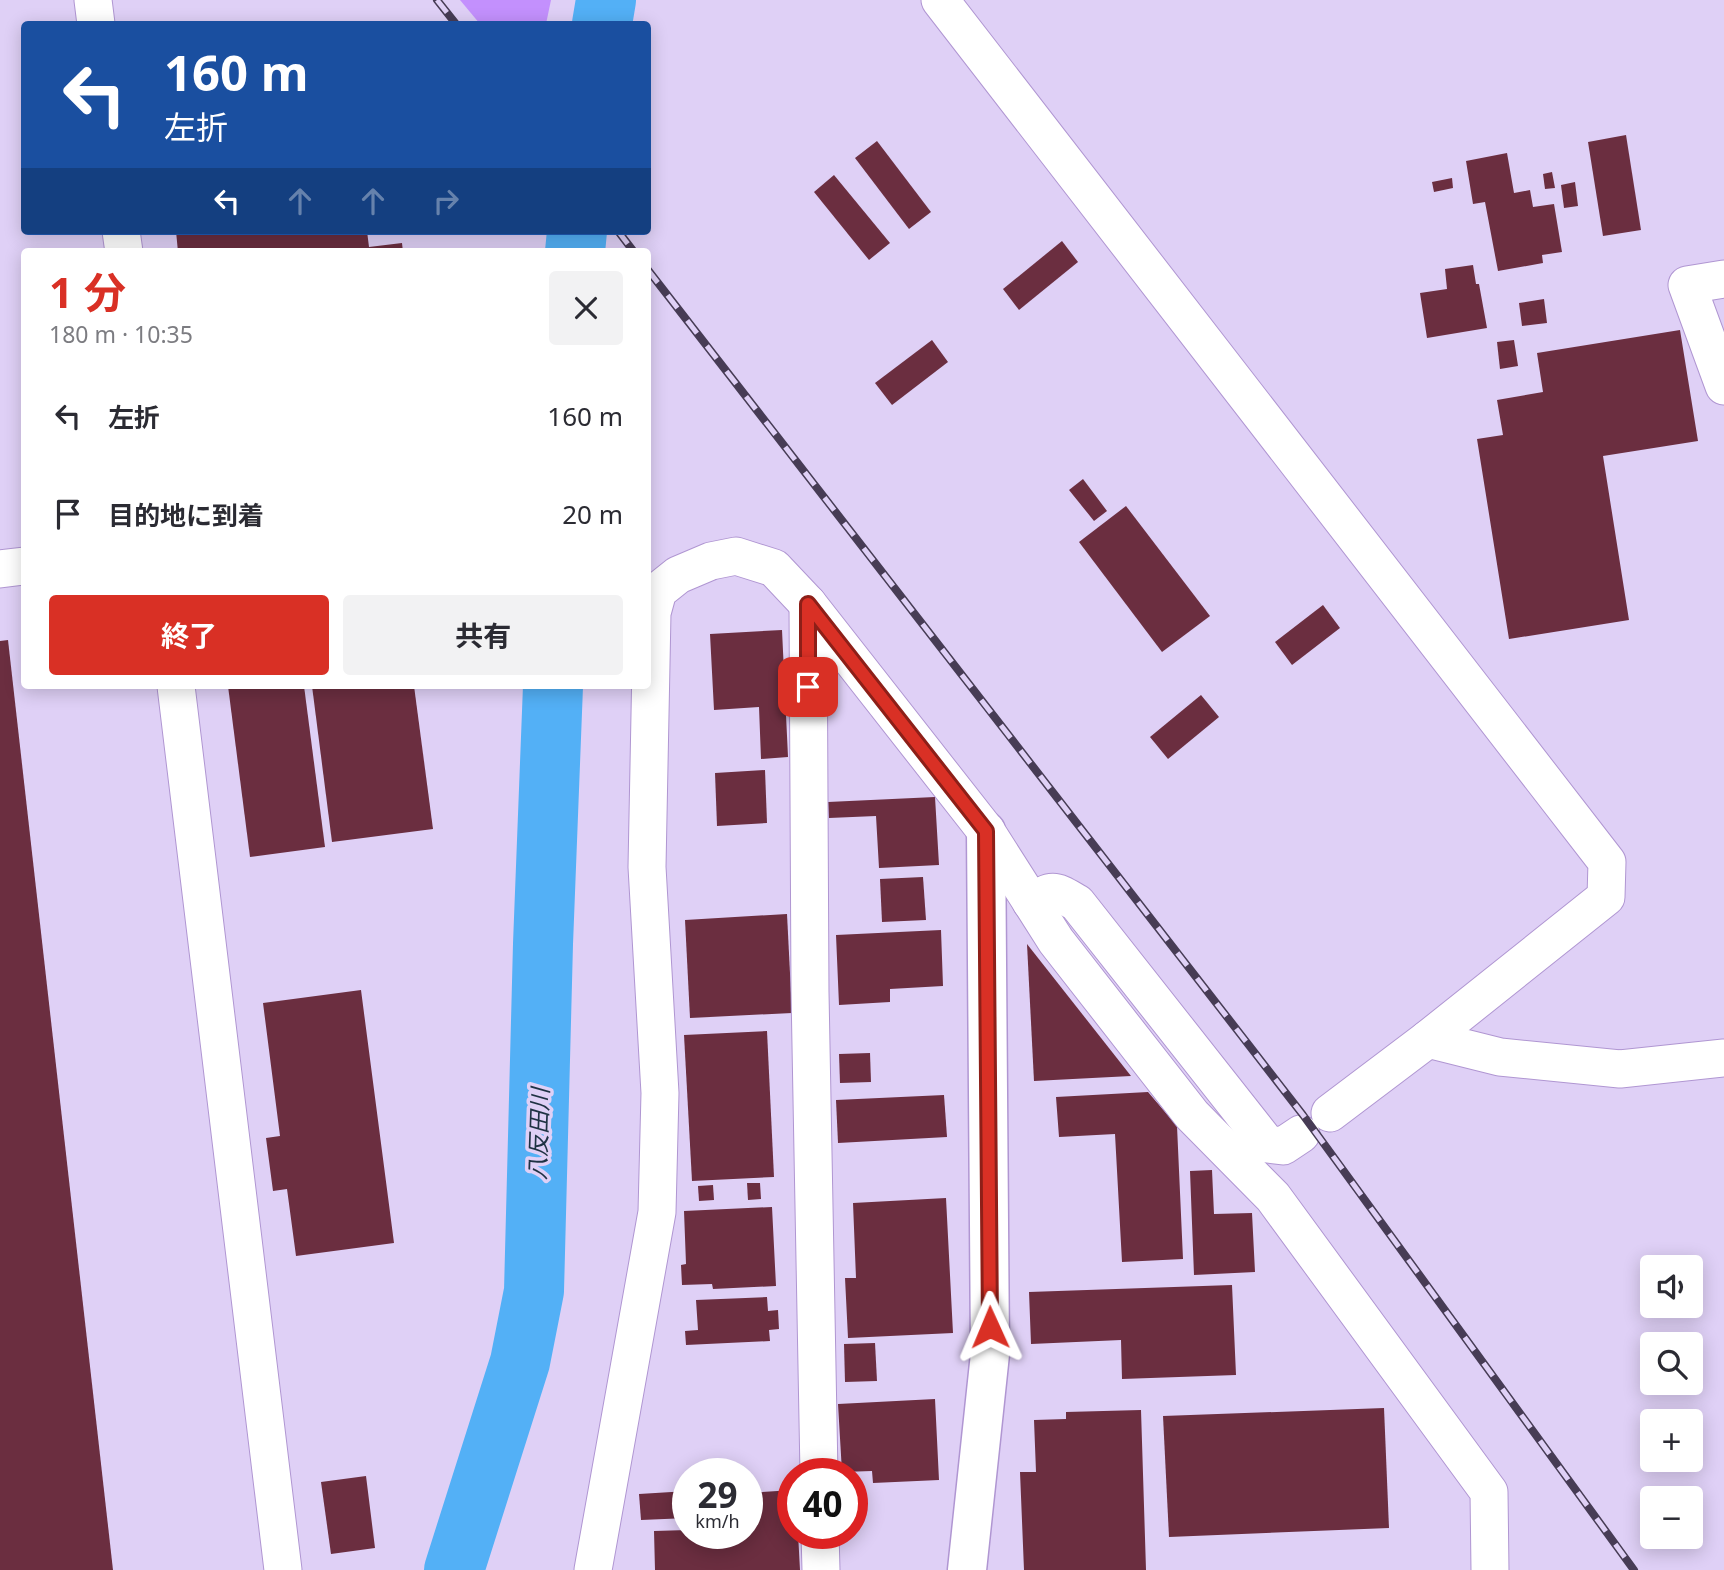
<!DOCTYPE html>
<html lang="ja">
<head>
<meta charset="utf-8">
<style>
	:root { --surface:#fff; --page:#f2f2f3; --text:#2b2b33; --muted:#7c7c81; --accent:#d93025 }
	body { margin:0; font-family:"Noto Sans","Noto Sans JP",sans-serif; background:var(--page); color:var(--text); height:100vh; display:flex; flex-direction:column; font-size:26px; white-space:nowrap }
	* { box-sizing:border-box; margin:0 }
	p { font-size:23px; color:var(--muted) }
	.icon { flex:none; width:38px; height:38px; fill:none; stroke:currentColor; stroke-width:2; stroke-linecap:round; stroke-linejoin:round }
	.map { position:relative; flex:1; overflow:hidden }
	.sheet { position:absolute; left:21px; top:248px; width:630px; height:441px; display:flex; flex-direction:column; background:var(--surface); border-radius:7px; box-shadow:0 4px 18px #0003 }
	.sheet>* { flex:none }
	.hud { position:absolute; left:21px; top:21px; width:630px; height:214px; border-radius:7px; box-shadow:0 4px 18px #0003; background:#1a4fa0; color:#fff; overflow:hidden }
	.buttons { position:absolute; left:1640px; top:1255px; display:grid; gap:14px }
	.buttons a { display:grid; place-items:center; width:63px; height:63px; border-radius:7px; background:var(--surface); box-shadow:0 4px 18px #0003; font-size:35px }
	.speed { position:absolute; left:672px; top:1458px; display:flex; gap:14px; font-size:35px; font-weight:700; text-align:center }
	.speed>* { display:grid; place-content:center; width:91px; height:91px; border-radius:50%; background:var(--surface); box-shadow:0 4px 18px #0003; line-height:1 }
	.speed small { font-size:18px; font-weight:400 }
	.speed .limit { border:10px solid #d22; background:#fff; color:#111 }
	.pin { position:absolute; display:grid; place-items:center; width:60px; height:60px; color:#fff; margin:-30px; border-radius:14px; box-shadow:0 4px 10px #0006 }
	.me { position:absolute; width:77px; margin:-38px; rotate:359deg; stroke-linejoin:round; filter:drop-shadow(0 0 5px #0008) }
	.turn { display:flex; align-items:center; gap:24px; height:147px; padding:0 28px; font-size:32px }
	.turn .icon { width:91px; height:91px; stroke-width:2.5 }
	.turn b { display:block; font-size:49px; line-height:60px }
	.lanes { display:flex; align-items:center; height:66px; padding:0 28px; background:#0003; justify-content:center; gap:35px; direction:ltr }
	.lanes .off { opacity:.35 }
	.round { display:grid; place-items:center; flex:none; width:74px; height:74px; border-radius:7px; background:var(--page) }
	.head { display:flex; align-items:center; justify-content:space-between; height:119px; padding:0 28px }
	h1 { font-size:42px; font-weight:700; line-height:52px; color:var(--accent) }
	.cta { display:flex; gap:14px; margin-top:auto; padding:14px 28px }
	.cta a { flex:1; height:80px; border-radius:7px; background:var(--accent); color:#fff; font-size:28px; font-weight:700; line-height:80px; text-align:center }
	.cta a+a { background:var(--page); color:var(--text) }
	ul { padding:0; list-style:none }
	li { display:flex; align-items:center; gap:21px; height:98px; padding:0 28px }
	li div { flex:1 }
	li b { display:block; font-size:26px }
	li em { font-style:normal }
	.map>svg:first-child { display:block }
</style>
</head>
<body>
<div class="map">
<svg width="1724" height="1570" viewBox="0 0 1724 1570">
	<rect width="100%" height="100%" fill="#dfd0f6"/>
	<path fill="#c390fd" d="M460,0H551L546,24H480Z"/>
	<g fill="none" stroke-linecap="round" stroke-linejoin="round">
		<g stroke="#53b0f6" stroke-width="60">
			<path d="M602,24L606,0"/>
			<path d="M575,252L577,231"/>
			<path d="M454,1570L520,1362L534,1291L543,944L553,686"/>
		</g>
	</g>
	<g fill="#6b2e40">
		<path d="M1626,135L1641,230L1603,236L1588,142Z"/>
		<path d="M877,141L931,212L909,229L855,158Z"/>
		<path d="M1507,153L1514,193L1530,190L1533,207L1554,204L1562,252L1542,255L1543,263L1498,271L1485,202L1473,204L1466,161Z"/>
		<path d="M1552,172L1555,188L1545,189L1543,174Z"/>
		<path d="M834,175L890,243L869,260L814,192Z"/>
		<path d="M1452,178L1453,188L1434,192L1432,182Z"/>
		<path d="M1575,182L1578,206L1564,208L1561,185Z"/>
		<path d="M176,231H367L369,247L402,243L403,252H178Z"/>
		<path d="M1062,241L1078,262L1019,310L1003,289Z"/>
		<path d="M1473,265L1476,284H1479L1487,328L1427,338L1420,293L1447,289L1445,269Z"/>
		<path d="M1544,299L1547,323L1522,326L1519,303Z"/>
		<path d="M1680,330L1698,441L1603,456L1629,620L1509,639L1477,439L1503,435L1497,400L1543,392L1537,353Z"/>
		<path d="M932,340L948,362L892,405L875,383Z"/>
		<path d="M1514,340L1518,366L1500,369L1497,342Z"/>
		<path d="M1083,479L1107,511L1094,521L1069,490Z"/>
		<path d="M1126,506L1210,616L1162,652L1079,542Z"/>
		<path d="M1323,605L1340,628L1292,665L1275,642Z"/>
		<path d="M782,630L788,757L761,759L759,707L714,710L710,634Z"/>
		<path d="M8,640L113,1570H0V641Z"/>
		<path d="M228,686H304L325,847L250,857Z"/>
		<path d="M312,686H414L433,829L332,842Z"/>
		<path d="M1201,695L1219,717L1168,759L1150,737Z"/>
		<path d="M765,770L767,823L717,826L715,773Z"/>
		<path d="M935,797L939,865L879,868L876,816L829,818L828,802Z"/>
		<path d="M923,877L926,920L882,922L880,879Z"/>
		<path d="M787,914L792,1013L690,1018L685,920Z"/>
		<path d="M941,930L943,986L890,989V1002L839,1005L836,935Z"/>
		<path d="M1027,944L1131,1076L1034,1081Z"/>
		<path d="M361,990L394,1243L296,1256L287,1189L273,1191L266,1138L280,1136L263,1003Z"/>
		<path d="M767,1031L774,1177L692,1181L684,1035Z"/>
		<path d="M870,1053L871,1082L840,1083L839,1054Z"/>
		<path d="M1148,1092L1177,1126L1183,1259L1122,1262L1115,1134L1059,1137L1056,1097Z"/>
		<path d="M944,1095L947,1137L838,1143L836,1100Z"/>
		<path d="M1212,1170L1214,1214L1252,1213L1255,1272L1194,1275L1190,1171Z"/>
		<path d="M747,1183H760L761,1199L748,1200Z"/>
		<path d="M713,1185L714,1200L699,1201L698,1186Z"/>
		<path d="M946,1198L953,1333L848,1338L845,1278H856L853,1203Z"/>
		<path d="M772,1207L776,1286L713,1289L712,1284L682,1285L681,1265L686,1264L684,1211Z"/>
		<path d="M1232,1285L1236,1375L1122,1379L1121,1340L1031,1344L1029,1292Z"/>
		<path d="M767,1297L768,1311L778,1310L779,1329L769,1330L770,1341L686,1345L685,1331L698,1330L696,1300Z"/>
		<path d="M875,1343L877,1381L845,1382L844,1344Z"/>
		<path d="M935,1399L939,1480L873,1483L872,1471L842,1472L838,1404Z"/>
		<path d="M1384,1408L1389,1528L1169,1537L1163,1416Z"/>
		<path d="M1141,1410L1146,1570H1024L1020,1472H1036L1034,1420L1066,1419V1412Z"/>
		<path d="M366,1476L375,1548L331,1554L321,1482Z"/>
		<path d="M793,1490V1533H798L800,1570H655L654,1531L688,1530V1533H747V1493Z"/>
		<path d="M688,1491V1518L641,1520L639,1494Z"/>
	</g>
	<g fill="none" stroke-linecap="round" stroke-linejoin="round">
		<g stroke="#b096d2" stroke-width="39">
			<g id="street">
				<path d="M93,0L96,24"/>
				<path d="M940,0L1607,862L1606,897L1428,1039L1500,1057L1620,1069L1724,1058"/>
				<path d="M121,231L124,252"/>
				<path d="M1724,279L1687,285L1724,386"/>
				<path d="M0,569L24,566"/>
				<path d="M808,604L810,992L819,1474"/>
				<path d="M176,686L283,1570"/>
				<path d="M1031,902C1054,888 1054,890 1077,903L1267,1144L1283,1146L1301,1134"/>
				<path d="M1330,1113L1428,1039"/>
				<path d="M820,1533L821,1570"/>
				<path d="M593,1570L657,1212L660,1093L647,867L652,613L658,591L678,575L711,561L736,556L774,568L808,604L986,831L1056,941L1192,1115L1273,1197L1489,1492L1490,1570"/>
			</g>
		</g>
		<g stroke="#b096d2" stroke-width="41">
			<path id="secondary" d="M967,1570L990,1354L986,831"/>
		</g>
		<use href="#street" stroke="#fff" stroke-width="37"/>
		<use href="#secondary" stroke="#fff" stroke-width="38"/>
		<g stroke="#473c55" stroke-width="8">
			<g id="rail">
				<path d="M437,0L456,24"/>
				<path d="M618,231L634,252"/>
				<path d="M648,270L1303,1115L1634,1570"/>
			</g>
		</g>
		<use href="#rail" stroke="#dfd0f6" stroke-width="5" stroke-dasharray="16" stroke-linecap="butt"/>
	</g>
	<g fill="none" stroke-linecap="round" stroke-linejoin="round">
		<g stroke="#8d1f18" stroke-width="18">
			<path id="route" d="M808,687V604L986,831L990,1327"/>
		</g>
		<use href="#route" stroke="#d93025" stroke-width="12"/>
	</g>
	<g text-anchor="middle" stroke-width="7" stroke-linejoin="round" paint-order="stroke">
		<g font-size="23" font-style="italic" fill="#1e3243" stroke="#dfd0f6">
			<text transform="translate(539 1134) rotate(-88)" y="8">八反田川</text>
		</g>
	</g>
</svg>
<div class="buttons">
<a><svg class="icon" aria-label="sound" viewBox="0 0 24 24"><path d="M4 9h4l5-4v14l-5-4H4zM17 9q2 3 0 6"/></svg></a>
<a><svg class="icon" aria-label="search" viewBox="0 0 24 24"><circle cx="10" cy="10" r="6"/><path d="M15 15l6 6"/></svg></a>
<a>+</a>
<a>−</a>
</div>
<div class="speed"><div>29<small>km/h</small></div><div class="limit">40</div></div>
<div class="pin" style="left:808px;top:687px;background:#d93025"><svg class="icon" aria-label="arrive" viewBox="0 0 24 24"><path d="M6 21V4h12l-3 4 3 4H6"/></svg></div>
<svg class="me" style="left:990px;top:1327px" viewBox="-20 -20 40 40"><path d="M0-17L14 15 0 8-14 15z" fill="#d93025" stroke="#fff" stroke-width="4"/></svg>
<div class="hud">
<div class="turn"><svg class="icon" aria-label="left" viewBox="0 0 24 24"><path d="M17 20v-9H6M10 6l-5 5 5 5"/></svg><div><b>160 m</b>左折</div></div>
<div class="lanes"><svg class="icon" aria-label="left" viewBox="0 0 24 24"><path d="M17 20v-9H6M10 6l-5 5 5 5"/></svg><svg class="icon off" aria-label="ahead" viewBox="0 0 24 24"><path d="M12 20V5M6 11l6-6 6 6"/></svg><svg class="icon off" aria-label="ahead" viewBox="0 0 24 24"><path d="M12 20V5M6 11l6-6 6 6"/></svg><svg class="icon off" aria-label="right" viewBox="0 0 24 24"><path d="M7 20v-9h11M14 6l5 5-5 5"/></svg></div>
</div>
<section class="sheet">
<div class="head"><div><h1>1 分</h1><p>180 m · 10:35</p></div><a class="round"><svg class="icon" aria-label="close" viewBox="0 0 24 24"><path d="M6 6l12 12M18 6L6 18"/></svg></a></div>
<ul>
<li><svg class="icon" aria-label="left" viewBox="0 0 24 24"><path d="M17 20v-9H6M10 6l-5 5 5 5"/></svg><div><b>左折</b></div><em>160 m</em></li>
<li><svg class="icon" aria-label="arrive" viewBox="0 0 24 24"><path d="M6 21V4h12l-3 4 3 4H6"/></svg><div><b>目的地に到着</b></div><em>20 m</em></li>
</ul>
<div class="cta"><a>終了</a><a>共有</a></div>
</section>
</div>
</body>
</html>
